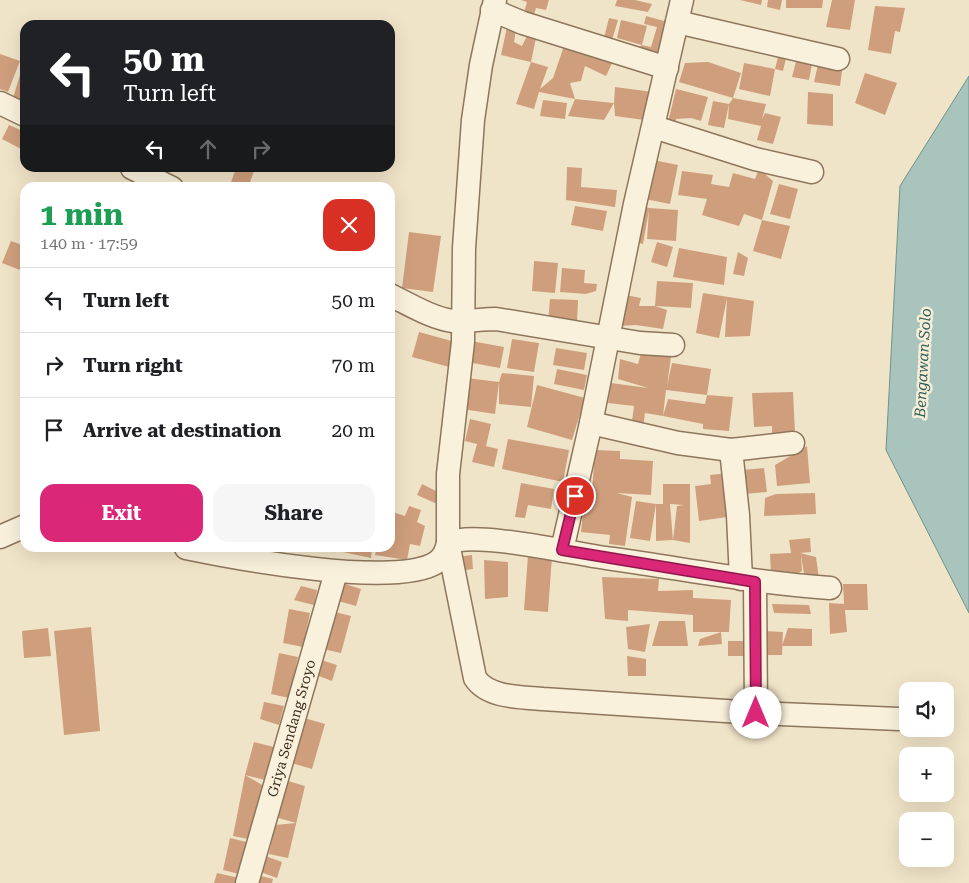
<!DOCTYPE html>
<meta charset="utf-8">
<style>
body{margin:0;font-family:"Roboto Serif",serif;background:#f6f6f6;color:#202124;height:100vh;display:flex;flex-direction:column;font-size:19px;white-space:nowrap}
*{box-sizing:border-box;margin:0}
p{font-size:16px;color:#757577}
.icon{flex:none;width:28px;height:28px;fill:none;stroke:currentColor;stroke-width:2;stroke-linecap:round;stroke-linejoin:round}
.map{position:relative;flex:1;overflow:hidden}
.panel{position:absolute;left:20px;top:182px;width:375px;height:370px;display:flex;flex-direction:column;background:#fff;border-radius:15px;box-shadow:0 5px 20px #0002}
.panel>*{flex:none}
.guide{position:absolute;left:20px;top:20px;width:375px;height:152px;border-radius:15px;box-shadow:0 5px 20px #0002;background:#202124;color:#fff;overflow:hidden}
.buttons{position:absolute;left:899px;top:682px;display:grid;gap:10px}
.buttons a{display:grid;place-items:center;width:55px;height:55px;border-radius:10px;background:#fff;box-shadow:0 5px 20px #0002;font-size:25px}
.pin{position:absolute;display:grid;place-items:center;width:42px;height:42px;color:#fff;margin:-21px;border:2px solid #fff;border-radius:50%;box-shadow:0 1px 5px #0007}
.me{position:absolute;width:55px;margin:-28px;rotate:0deg;stroke-linejoin:round;filter:drop-shadow(0 0 4px #0008)}
.turn{display:flex;align-items:center;gap:18px;height:105px;padding:0 20px;font-size:22px}
.turn .icon{width:65px;height:65px;stroke-width:2.5}
.turn b{display:block;font-size:35px;line-height:42px}
.lanes{display:flex;align-items:center;height:48px;padding:0 20px;background:#0003;justify-content:center;gap:25px;direction:ltr}
.lanes .off{opacity:.35}
.round{display:grid;place-items:center;flex:none;width:52px;height:52px;border-radius:15px;background:#f6f6f6}
.summary{display:flex;align-items:center;justify-content:space-between;height:85px;padding:0 20px}
h1{font-size:30px;font-weight:700;line-height:38px;color:#1e9e55}
.action{display:flex;gap:10px;margin-top:auto;padding:10px 20px}
.action a{flex:1;height:58px;border-radius:15px;background:#db2777;color:#fff;font-size:20px;font-weight:700;line-height:58px;text-align:center}
.action a+a{background:#f6f6f6;color:#202124}
ul{padding:0;list-style:none}
li{display:flex;align-items:center;gap:15px;height:65px;padding:0 20px;border-top:1px solid #e0e0e0}
li div{flex:1}
li b{display:block;font-size:19px}
li em{font-style:normal}
.map>svg:first-child{display:block}
</style>
<div class="map">
<svg width="969" height="883" viewBox="0 0 969 883">
<rect width="100%" height="100%" fill="#f0e4c8"/>
<path fill="#a9c4bc" stroke="#6f938a" d="M 969,76 L 969,613 L 886,450 L 900,186 Z"/>
<path fill="#cf9f7d" d="M 521,0 L 549,0 L 546,10 L 536,8 L 534,14 L 524,12 L 527,2 Z
M 617,0 L 635,0 L 652,4 L 648,12 L 615,6 Z
M 740,0 L 762,0 L 761,5 Z
M 768,0 L 782,0 L 780,10 L 767,7 Z
M 786,0 L 823,0 L 822,8 L 786,8 Z
M 832,0 L 855,0 L 850,30 L 826,27 Z
M 875,6 L 905,8 L 900,32 L 895,31 L 891,54 L 868,50 Z
M 646,16 L 671,23 L 661,56 L 637,49 L 642,45 L 617,38 L 621,20 L 647,26 L 642,45 L 651,47 L 657,27 L 644,24 Z
M 609,18 L 618,20 L 612,40 L 604,38 Z
M 517,24 L 514,42 L 522,46 L 527,36 L 536,38 L 531,62 L 501,55 L 507,27 Z
M 564,46 L 614,59 L 606,76 L 585,66 L 581,81 L 570,83 L 575,99 L 614,103 L 615,87 L 653,92 L 647,101 L 644,120 L 615,116 L 614,103 L 604,120 L 568,116 L 575,99 L 539,92 L 534,109 L 516,104 L 531,62 L 548,67 L 540,89 L 553,78 Z
M 799,50 L 814,54 L 809,80 L 792,77 Z
M 779,53 L 787,54 L 783,71 L 775,69 L 770,96 L 739,89 L 744,63 L 775,69 Z
M 0,54 L 20,61 L 8,92 L 0,89 Z
M 819,60 L 843,64 L 840,86 L 814,82 Z
M 708,62 L 741,73 L 733,98 L 679,82 L 685,63 Z
M 865,73 L 897,83 L 885,115 L 855,103 Z
M 20,75 L 25,76 L 25,101 L 13,98 Z
M 676,89 L 708,97 L 701,121 L 691,118 L 676,119 L 676,128 L 667,126 Z
M 808,92 L 833,94 L 833,126 L 807,124 Z
M 733,98 L 766,104 L 762,119 L 765,113 L 781,117 L 773,144 L 757,140 L 761,126 L 728,119 L 729,104 L 724,128 L 708,125 L 713,101 L 729,104 Z
M 543,100 L 567,103 L 565,119 L 540,116 Z
M 9,125 L 25,132 L 25,151 L 2,139 Z
M 653,160 L 678,165 L 670,204 L 645,199 Z
M 567,167 L 582,168 L 581,187 L 617,190 L 615,207 L 566,200 Z
M 236,168 L 255,168 L 248,188 L 229,188 Z
M 759,169 L 773,181 L 762,220 L 790,226 L 781,259 L 753,251 L 762,220 L 744,214 L 739,226 L 702,215 L 707,199 L 678,195 L 682,171 L 713,175 L 711,184 L 729,187 L 733,173 L 755,179 Z
M 779,184 L 798,189 L 790,219 L 770,214 Z
M 637,203 L 649,208 L 678,210 L 676,241 L 647,239 L 649,210 L 643,244 L 636,242 Z
M 575,206 L 607,211 L 603,231 L 571,225 Z
M 409,232 L 441,236 L 433,292 L 402,288 Z
M 11,241 L 25,246 L 25,272 L 2,263 Z
M 657,242 L 673,247 L 667,267 L 651,262 Z
M 679,248 L 727,257 L 724,285 L 673,277 Z
M 738,252 L 748,258 L 744,276 L 733,274 Z
M 534,261 L 558,263 L 555,293 L 532,291 Z
M 562,268 L 585,270 L 584,283 L 597,284 L 596,291 L 586,294 L 560,292 Z
M 657,281 L 693,283 L 691,308 L 655,306 L 667,310 L 663,329 L 636,325 L 620,326 L 625,295 L 641,298 L 639,306 L 655,306 Z
M 703,293 L 754,301 L 750,336 L 725,337 L 727,298 L 719,338 L 696,333 Z
M 550,299 L 578,300 L 577,324 L 548,322 Z
M 390,319 L 395,322 L 391,351 L 390,350 Z
M 419,332 L 459,343 L 453,368 L 412,357 Z
M 512,339 L 539,343 L 534,372 L 507,368 Z
M 471,341 L 504,347 L 500,368 L 467,362 Z
M 643,346 L 650,354 L 671,357 L 667,386 L 672,363 L 711,369 L 707,395 L 666,390 L 663,416 L 645,413 L 643,429 L 631,428 L 634,406 L 608,403 L 611,383 L 648,388 L 618,379 L 620,359 L 638,364 Z
M 556,348 L 587,353 L 584,370 L 553,365 Z
M 557,369 L 587,375 L 584,390 L 554,384 Z
M 502,373 L 534,376 L 531,407 L 499,404 L 499,382 Z
M 467,378 L 499,382 L 495,414 L 462,409 Z
M 537,385 L 585,398 L 572,440 L 527,427 Z
M 793,392 L 795,433 L 772,435 L 772,426 L 754,427 L 752,393 Z
M 707,395 L 733,397 L 729,431 L 703,429 L 703,424 L 663,416 L 668,399 L 705,404 Z
M 470,419 L 491,424 L 486,446 L 498,449 L 494,467 L 472,462 L 477,444 L 465,441 Z
M 508,439 L 569,450 L 563,482 L 502,469 Z
M 807,446 L 810,483 L 777,486 L 775,465 Z
M 595,450 L 620,451 L 620,459 L 653,461 L 651,495 L 617,493 L 632,497 L 625,546 L 609,544 L 610,535 L 581,532 L 585,494 L 592,492 Z
M 764,468 L 767,492 L 744,494 L 742,470 Z
M 728,473 L 734,516 L 699,521 L 695,486 L 711,484 L 710,475 Z
M 521,483 L 554,489 L 551,509 L 528,505 L 525,518 L 515,517 Z
M 422,484 L 438,492 L 437,504 L 417,495 Z
M 663,484 L 690,484 L 690,543 L 673,540 L 677,506 L 684,505 L 670,504 L 673,540 L 656,541 L 656,504 L 663,504 Z
M 815,493 L 816,514 L 764,516 L 765,498 L 776,494 Z
M 636,501 L 656,504 L 650,541 L 630,538 Z
M 409,506 L 421,510 L 417,522 L 425,526 L 420,546 L 410,544 L 407,560 L 375,555 L 377,548 L 390,548 L 390,511 L 405,516 Z
M 810,538 L 811,552 L 800,553 L 816,557 L 819,578 L 805,580 L 801,555 L 802,571 L 795,575 L 771,574 L 770,554 L 791,553 L 789,540 Z
M 344,548 L 372,548 L 371,558 L 343,552 Z
M 472,555 L 473,569 L 459,571 L 457,557 Z
M 528,555 L 552,557 L 548,612 L 524,610 Z
M 484,560 L 508,562 L 508,597 L 485,599 Z
M 602,577 L 659,579 L 658,591 L 693,590 L 693,598 L 731,600 L 729,632 L 721,632 L 722,644 L 698,646 L 700,639 L 721,632 L 693,632 L 693,615 L 628,610 L 628,621 L 605,619 Z
M 336,581 L 361,589 L 356,606 L 331,599 Z
M 843,584 L 867,584 L 868,610 L 845,610 L 847,632 L 830,634 L 829,603 L 844,604 Z
M 301,586 L 317,590 L 314,605 L 294,600 Z
M 772,604 L 809,605 L 811,614 L 774,613 Z
M 289,609 L 310,613 L 303,647 L 283,643 Z
M 331,611 L 351,616 L 341,653 L 318,648 Z
M 659,621 L 685,621 L 688,646 L 652,646 Z
M 650,624 L 645,652 L 628,649 L 626,627 Z
M 91,627 L 100,731 L 64,735 L 54,631 Z
M 48,628 L 51,656 L 24,658 L 22,631 Z
M 788,628 L 812,629 L 812,646 L 782,646 Z
M 764,631 L 783,632 L 782,655 L 763,655 Z
M 728,641 L 748,641 L 747,656 L 728,656 Z
M 279,653 L 298,657 L 289,698 L 271,694 Z
M 627,656 L 646,659 L 646,676 L 628,676 Z
M 321,660 L 337,665 L 332,681 L 316,675 Z
M 264,702 L 284,706 L 279,725 L 260,719 Z
M 301,717 L 325,724 L 312,769 L 288,762 Z
M 254,742 L 274,747 L 265,780 L 245,775 Z
M 245,775 L 264,786 L 253,840 L 233,836 Z
M 285,780 L 305,786 L 288,858 L 269,854 L 275,825 L 296,823 L 275,817 Z
M 230,838 L 251,843 L 243,875 L 223,870 Z
M 263,855 L 282,862 L 277,878 L 258,871 Z
M 217,873 L 239,878 L 237,883 L 214,883 Z
M 257,875 L 273,879 L 272,883 L 255,883 Z"/>
<g fill="none" stroke-linecap="round" stroke-linejoin="round">
<g stroke="#8d765c" stroke-width="25">
<g id="minor">
<path d="M 495,0 L 481,65 L 473,120 L 464,248 L 463,342 L 448,474 L 448,543 L 475,678 C 488,698 521,697 543,699 L 756,713 L 899,719"/>
<path d="M 492,10 L 523,23 L 667,68"/>
<path d="M 677,22 L 838,59"/>
<path d="M 0,103 L 25,115"/>
<path d="M 654,127 L 755,159 L 812,172"/>
<path d="M 132,168 L 172,188"/>
<path d="M 390,295 C 409,304 431,318 453,321 C 465,322 482,319 496,319 L 640,343 L 673,345"/>
<path d="M 591,423 L 678,443 L 731,450 L 793,443"/>
<path d="M 731,450 L 738,515 L 741,579"/>
<path d="M 0,537 L 25,526"/>
<path d="M 186,548 C 234,558 398,589 437,562 C 444,557 446,551 448,543 C 477,530 577,555 613,559 C 685,569 757,583 830,588"/>
<path d="M 562,550 L 591,423 L 635,204 L 682,0"/>
<path d="M 755,582 L 756,713"/>
<path id="s1" d="M 247,883 L 336,572"/>
</g>
</g>
<use href="#minor" stroke="#faf1dc" stroke-width="22"/>
</g>
<g fill="none" stroke-linecap="round" stroke-linejoin="round">
<g stroke="#8e194d" stroke-width="12">
<path id="route" d="M 575,496 L 562,550 L 755,582 L 756,713"/>
</g>
<use href="#route" stroke="#db2777" stroke-width="9"/>
</g>
<g text-anchor="middle" stroke-width="5" stroke-linejoin="round" paint-order="stroke">
<g font-size="14" fill="#3d2e20" stroke="#f7eed8">
<text dy="5" stroke="none"><textPath href="#s1" startOffset="161">Griya Sendang Sroyo</textPath></text>
</g>
<g font-size="15" font-style="italic" fill="#2f5d5a" stroke="#f7eed8">
<text transform="translate(923 363) rotate(-87)" y="5">Bengawan Solo</text>
</g>
</g>
</svg>
<div class="buttons">
<a><svg class="icon" aria-label="sound" viewBox="0 0 24 24"><path d="M4 9h4l5-4v14l-5-4H4zM17 9q2 3 0 6"/></svg></a>
<a>+</a>
<a>−</a>
</div>
<div class="pin" style="left:575px;top:496px;background:#d93025"><svg class="icon" aria-label="arrive" viewBox="0 0 24 24"><path d="M6 21V4h12l-3 4 3 4H6"/></svg></div>
<svg class="me" style="left:756px;top:713px" viewBox="-20 -20 40 40"><circle r="19" fill="#fff"/><path d="M0-13L10 11 0 6-10 11z" fill="#db2777"/></svg>
<div class="guide">
<div class="turn"><svg class="icon" aria-label="left" viewBox="0 0 24 24"><path d="M17 20v-9H6M10 6l-5 5 5 5"/></svg><div><b>50 m</b>Turn left</div></div>
<div class="lanes"><svg class="icon" aria-label="left" viewBox="0 0 24 24"><path d="M17 20v-9H6M10 6l-5 5 5 5"/></svg><svg class="icon off" aria-label="ahead" viewBox="0 0 24 24"><path d="M12 20V5M6 11l6-6 6 6"/></svg><svg class="icon off" aria-label="right" viewBox="0 0 24 24"><path d="M7 20v-9h11M14 6l5 5-5 5"/></svg></div>
</div>
<section class="panel">
<div class="summary"><div><h1>1 min</h1><p>140 m · 17:59</p></div><a class="round" style="background:#d93025;color:#fff"><svg class="icon" aria-label="close" viewBox="0 0 24 24"><path d="M6 6l12 12M18 6L6 18"/></svg></a></div>
<ul>
<li><svg class="icon" aria-label="left" viewBox="0 0 24 24"><path d="M17 20v-9H6M10 6l-5 5 5 5"/></svg><div><b>Turn left</b></div><em>50 m</em></li>
<li><svg class="icon" aria-label="right" viewBox="0 0 24 24"><path d="M7 20v-9h11M14 6l5 5-5 5"/></svg><div><b>Turn right</b></div><em>70 m</em></li>
<li><svg class="icon" aria-label="arrive" viewBox="0 0 24 24"><path d="M6 21V4h12l-3 4 3 4H6"/></svg><div><b>Arrive at destination</b></div><em>20 m</em></li>
</ul>
<div class="action"><a>Exit</a><a>Share</a></div>
</section>
</div>
